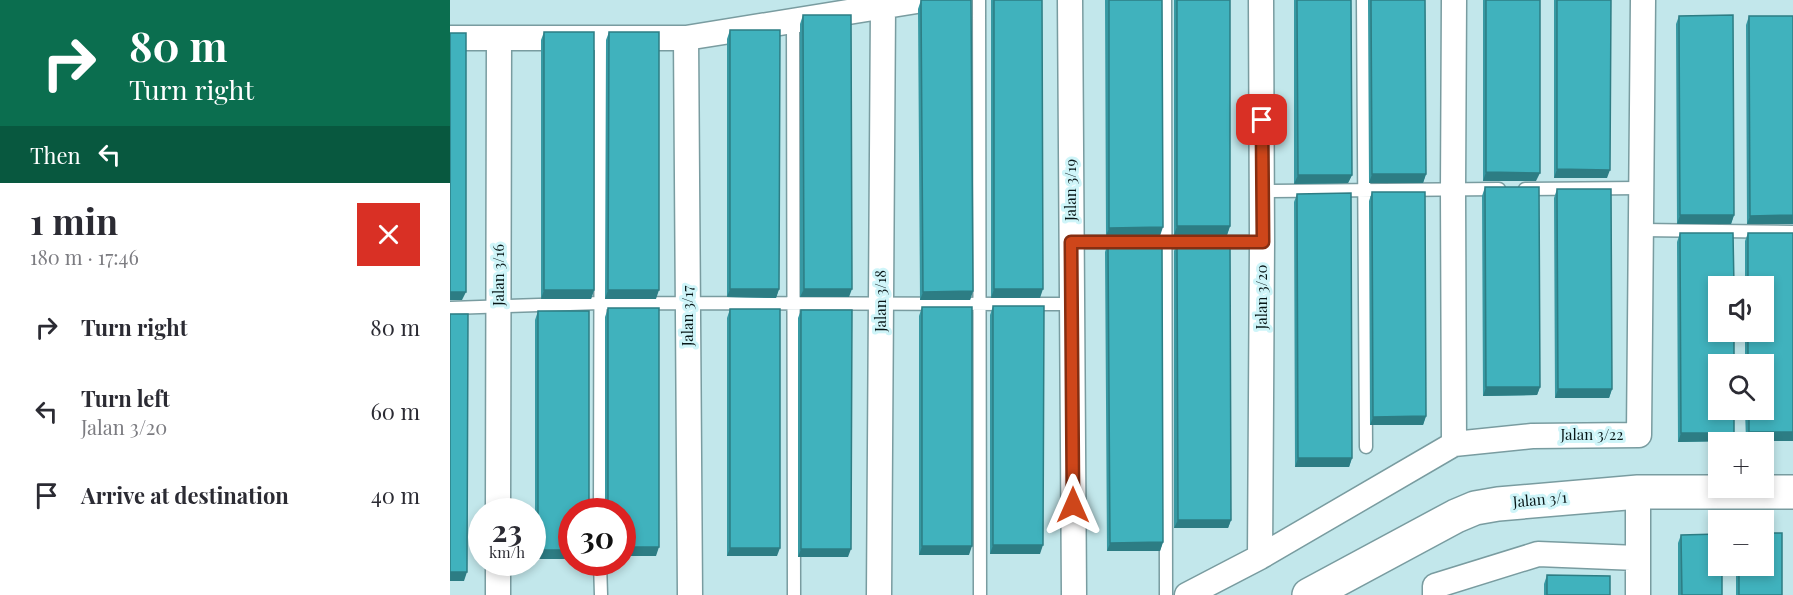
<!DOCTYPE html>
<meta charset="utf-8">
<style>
body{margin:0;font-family:"Playfair Display",serif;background:#f2f2f3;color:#2b2b33;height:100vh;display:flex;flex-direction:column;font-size:22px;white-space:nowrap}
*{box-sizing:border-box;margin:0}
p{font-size:20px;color:#7c7c81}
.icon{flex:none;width:33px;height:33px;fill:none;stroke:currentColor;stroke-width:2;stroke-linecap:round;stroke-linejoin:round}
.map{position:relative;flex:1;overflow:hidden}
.panel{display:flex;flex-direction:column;background:#fff;width:450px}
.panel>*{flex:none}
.hud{background:#0b6e4f;color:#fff;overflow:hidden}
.tools{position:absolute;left:1258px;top:276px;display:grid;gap:12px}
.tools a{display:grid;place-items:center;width:66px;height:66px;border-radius:0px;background:#fff;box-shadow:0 3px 9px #0003;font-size:30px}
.speed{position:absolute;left:18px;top:498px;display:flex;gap:12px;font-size:30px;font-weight:700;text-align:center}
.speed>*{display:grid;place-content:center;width:78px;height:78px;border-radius:50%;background:#fff;box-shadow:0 3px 9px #0003;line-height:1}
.speed small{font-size:15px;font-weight:400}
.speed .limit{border:9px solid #d22;background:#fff;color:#111}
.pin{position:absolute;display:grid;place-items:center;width:51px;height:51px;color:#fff;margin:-26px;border-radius:12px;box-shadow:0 3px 9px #0006}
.me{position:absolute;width:66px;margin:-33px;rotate:0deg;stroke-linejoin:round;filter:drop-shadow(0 0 4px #0008)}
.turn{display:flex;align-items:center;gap:21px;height:126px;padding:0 30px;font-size:27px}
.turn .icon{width:78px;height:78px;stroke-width:2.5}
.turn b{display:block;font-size:42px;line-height:51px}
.then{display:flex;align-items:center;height:57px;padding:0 30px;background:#0003;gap:12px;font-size:22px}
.round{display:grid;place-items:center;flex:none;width:63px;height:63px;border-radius:0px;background:#f2f2f3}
.summary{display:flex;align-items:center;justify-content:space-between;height:102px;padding:0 30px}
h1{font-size:36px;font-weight:700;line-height:45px}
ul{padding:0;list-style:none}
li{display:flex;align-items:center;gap:18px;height:84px;padding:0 30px}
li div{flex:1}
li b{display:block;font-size:22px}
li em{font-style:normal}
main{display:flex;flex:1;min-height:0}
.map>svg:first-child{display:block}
</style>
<main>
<section class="panel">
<div class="hud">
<div class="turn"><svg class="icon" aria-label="right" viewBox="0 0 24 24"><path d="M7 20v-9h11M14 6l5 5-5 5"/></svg><div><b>80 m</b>Turn right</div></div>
<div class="then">Then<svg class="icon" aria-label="left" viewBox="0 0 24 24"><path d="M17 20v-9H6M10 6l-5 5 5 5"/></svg></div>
</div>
<div class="summary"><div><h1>1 min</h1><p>180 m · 17:46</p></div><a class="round" style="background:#d93025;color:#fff"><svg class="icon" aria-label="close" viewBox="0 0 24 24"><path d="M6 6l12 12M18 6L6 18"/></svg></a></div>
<ul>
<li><svg class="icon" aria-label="right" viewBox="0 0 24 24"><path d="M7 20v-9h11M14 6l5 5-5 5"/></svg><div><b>Turn right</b></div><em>80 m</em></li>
<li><svg class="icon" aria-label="left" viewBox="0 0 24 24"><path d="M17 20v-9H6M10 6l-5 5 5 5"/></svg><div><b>Turn left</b><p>Jalan 3/20</p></div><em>60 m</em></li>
<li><svg class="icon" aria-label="arrive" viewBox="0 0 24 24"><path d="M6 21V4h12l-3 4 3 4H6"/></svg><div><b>Arrive at destination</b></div><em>40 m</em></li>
</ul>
</section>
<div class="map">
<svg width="1343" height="595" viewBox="0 0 1343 595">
<rect width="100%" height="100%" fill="#c2e7eb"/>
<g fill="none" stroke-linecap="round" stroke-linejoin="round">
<g stroke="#799ca0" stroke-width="15">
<path id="lane" d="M 529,0 L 530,595
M 715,0 L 716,595
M 913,0 L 916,447
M 343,21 L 344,595
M 1075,189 L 1191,188
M 812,191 L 1049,189
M 1191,230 L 1343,232
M 622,242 L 812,242
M 0,308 L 150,303 L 622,304
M 150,512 L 151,38
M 150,562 L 151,595"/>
</g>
<g stroke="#799ca0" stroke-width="27">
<path id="street" d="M 620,0 L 624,595
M 1004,0 L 1003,190 L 1004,444
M 0,38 L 236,38 L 473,0
M 236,38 L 240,595
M 48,512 L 49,39
M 810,557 L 812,242 L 811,0
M 48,595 L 48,562
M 429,595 L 433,7
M 737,595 L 810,557 L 1004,444 L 1082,436 L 1189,435 L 1193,0
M 985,595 L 985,586 L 1088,554 L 1187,558
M 1188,595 L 1188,492"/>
</g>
<g stroke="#799ca0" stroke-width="36">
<path id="secondary" d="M 859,595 L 1006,516 L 1025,508 L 1048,504 L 1188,492 L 1343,492"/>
</g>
<use href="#lane" stroke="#fff" stroke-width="12"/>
<use href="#street" stroke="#fff" stroke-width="24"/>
<use href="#secondary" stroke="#fff" stroke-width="33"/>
</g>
<path fill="#3799a3" d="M 471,0 L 523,291 L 520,300 L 470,300 L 468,9 Z
M 541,0 L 592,0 L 590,298 L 541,298 Z
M 655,0 L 712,0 L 710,236 L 656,236 Z
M 724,0 L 780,0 L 780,226 L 777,235 L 724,235 Z
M 844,0 L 901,0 L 902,175 L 898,183 L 844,184 Z
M 918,0 L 975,0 L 976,174 L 973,183 L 919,183 Z
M 1033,0 L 1090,0 L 1086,181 L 1033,181 Z
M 1104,0 L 1161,0 L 1157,178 L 1104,178 Z
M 353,15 L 399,297 L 350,297 L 350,24 Z
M 1229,16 L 1284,215 L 1281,224 L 1227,224 L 1226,24 Z
M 1299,16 L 1343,224 L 1297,224 L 1296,25 Z
M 280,30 L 329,289 L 326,298 L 277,297 L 277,39 Z
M 94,32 L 144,290 L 141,299 L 91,299 L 91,40 Z
M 159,32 L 206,299 L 155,299 L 156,40 Z
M 1035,187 L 1090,387 L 1087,395 L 1033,396 L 1032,196 Z
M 1107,189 L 1162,389 L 1159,398 L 1105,398 L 1104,198 Z
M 922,192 L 976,416 L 973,425 L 920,425 L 919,201 Z
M 847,194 L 902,458 L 899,467 L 845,467 L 844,202 Z
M 1230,233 L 1284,433 L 1281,441 L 1228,442 L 1227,242 Z
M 1298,233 L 1343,233 L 1343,441 L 1296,441 L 1295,410 L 1314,410 L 1314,364 L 1295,364 L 1295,332 L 1314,332 L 1314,286 L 1295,286 L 1295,241 Z
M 658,243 L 713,542 L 710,551 L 657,551 L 655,252 Z
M 727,243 L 781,520 L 778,528 L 724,528 L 724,251 Z
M 543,306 L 590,554 L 540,554 L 540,315 Z
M 472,307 L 519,555 L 469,555 L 469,316 Z
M 158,308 L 206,556 L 172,556 L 172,512 L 155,512 L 155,317 Z
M 280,309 L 327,556 L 277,556 L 277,318 Z
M 351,310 L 398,557 L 348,557 L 348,318 Z
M 88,311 L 122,559 L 85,559 L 85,320 Z
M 1231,535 L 1272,595 L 1228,595 L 1228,543 Z
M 1286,566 L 1314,566 L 1332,595 L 1286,595 Z
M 1097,575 L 1160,595 L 1094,595 L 1094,584 Z"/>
<path fill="#2d7d84" d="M 1107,169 L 1160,170 L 1157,178 L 1104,178 Z
M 1036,172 L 1090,173 L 1086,181 L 1033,181 Z
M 922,174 L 976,174 L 973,183 L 919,183 Z
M 848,175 L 902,175 L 898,183 L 844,184 Z
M 1230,215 L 1284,215 L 1281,224 L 1227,224 Z
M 1343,215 L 1343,224 L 1297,224 L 1300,216 Z
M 727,226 L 780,226 L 777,235 L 724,235 Z
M 713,227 L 710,236 L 656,236 L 659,228 Z
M 280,289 L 329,289 L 326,298 L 277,297 Z
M 354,289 L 402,289 L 399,297 L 350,297 Z
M 544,289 L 593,289 L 590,298 L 541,298 Z
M 94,290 L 144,290 L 141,299 L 91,299 Z
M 158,290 L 209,290 L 206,299 L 155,299 Z
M 523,291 L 520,300 L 470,300 L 473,292 Z
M 0,292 L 16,292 L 12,300 L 0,300 Z
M 1036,387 L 1090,387 L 1087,395 L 1033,396 Z
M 1108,389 L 1162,389 L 1159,398 L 1105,398 Z
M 976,416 L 973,425 L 920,425 L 923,417 Z
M 1299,432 L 1343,432 L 1343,441 L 1296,441 Z
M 1231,433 L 1284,433 L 1281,441 L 1228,442 Z
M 848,458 L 902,458 L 899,467 L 845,467 Z
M 728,520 L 781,520 L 778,528 L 724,528 Z
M 713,542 L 710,551 L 657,551 L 660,543 Z
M 543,545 L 593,545 L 590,554 L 540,554 Z
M 472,546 L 522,546 L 519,555 L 469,555 Z
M 172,547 L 209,547 L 206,556 L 172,556 Z
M 280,548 L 330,548 L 327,556 L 277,556 Z
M 351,549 L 401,549 L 398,557 L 348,557 Z
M 88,550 L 122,550 L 122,559 L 85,559 Z
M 0,572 L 17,572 L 14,581 L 0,581 Z"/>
<path fill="#40b2bd" stroke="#2d7d84" stroke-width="1.5" d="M 471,0 L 521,0 L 523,291 L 473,292 Z
M 544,0 L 592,0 L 593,289 L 544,289 Z
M 659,0 L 712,0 L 713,227 L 659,228 Z
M 727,0 L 780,0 L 780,226 L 727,226 Z
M 847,0 L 901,0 L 902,175 L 848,175 Z
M 921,0 L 975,0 L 976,174 L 922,174 Z
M 1036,0 L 1090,0 L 1090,173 L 1036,172 Z
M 1107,0 L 1161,0 L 1160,170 L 1107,169 Z
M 353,15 L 401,15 L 402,289 L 354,289 Z
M 1283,15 L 1284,215 L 1230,215 L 1229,16 Z
M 1299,16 L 1343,16 L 1343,215 L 1300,216 Z
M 280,30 L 330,30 L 329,289 L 280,289 Z
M 94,32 L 144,32 L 144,290 L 94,290 Z
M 159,32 L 209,32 L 209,290 L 158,290 Z
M 0,33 L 16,33 L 16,292 L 0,292 Z
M 1035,187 L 1089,187 L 1090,387 L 1036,387 Z
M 1107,189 L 1161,189 L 1162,389 L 1108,389 Z
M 922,192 L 975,192 L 976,416 L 923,417 Z
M 901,193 L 902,458 L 848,458 L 847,194 Z
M 1230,233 L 1283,233 L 1284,286 L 1269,286 L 1269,332 L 1284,332 L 1284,364 L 1269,364 L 1269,410 L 1284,410 L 1284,433 L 1231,433 Z
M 1298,233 L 1343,233 L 1343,432 L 1299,432 L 1299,410 L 1314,410 L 1314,364 L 1298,364 L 1298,332 L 1314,332 L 1314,286 L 1298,286 Z
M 780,242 L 781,520 L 728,520 L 727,243 Z
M 658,243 L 712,243 L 713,542 L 660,543 Z
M 543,306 L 594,306 L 593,545 L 543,545 Z
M 472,307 L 522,307 L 522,546 L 472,546 Z
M 158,308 L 209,308 L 209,547 L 172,547 L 172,512 L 158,512 Z
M 280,309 L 330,309 L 330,548 L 280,548 Z
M 351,310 L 402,310 L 401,549 L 351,549 Z
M 88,311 L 139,311 L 139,512 L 122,512 L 122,550 L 88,550 Z
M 0,314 L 18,314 L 17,572 L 0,572 Z
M 1314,533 L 1332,533 L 1332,595 L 1289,595 L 1289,566 L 1314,566 Z
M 1269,534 L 1269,566 L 1272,566 L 1272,595 L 1232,595 L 1231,535 Z
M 1097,575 L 1160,576 L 1160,595 L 1097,595 Z"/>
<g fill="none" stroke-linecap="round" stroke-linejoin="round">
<g stroke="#862e11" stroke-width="15">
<path id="route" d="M 623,505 L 621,242 L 813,242 L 812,120"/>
</g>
<use href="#route" stroke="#ce461a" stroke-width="10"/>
</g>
<g text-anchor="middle" stroke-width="6" stroke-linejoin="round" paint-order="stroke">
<g font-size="15" fill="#081617" stroke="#cff5f9">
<text transform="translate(621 190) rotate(-90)" y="5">Jalan 3/19</text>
<text transform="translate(49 275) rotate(-90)" y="5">Jalan 3/16</text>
<text transform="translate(812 297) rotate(-90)" y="5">Jalan 3/20</text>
<text transform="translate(431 301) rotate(-90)" y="5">Jalan 3/18</text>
<text transform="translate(238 316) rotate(-90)" y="5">Jalan 3/17</text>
<text x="1142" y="440">Jalan 3/22</text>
<text transform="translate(1090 500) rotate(-5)" y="5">Jalan 3/1</text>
</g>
</g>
</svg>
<div class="tools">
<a><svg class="icon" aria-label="sound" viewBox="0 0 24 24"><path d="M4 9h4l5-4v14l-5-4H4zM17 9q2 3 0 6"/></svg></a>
<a><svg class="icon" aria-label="search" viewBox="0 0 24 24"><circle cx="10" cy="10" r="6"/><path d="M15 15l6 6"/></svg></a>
<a>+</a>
<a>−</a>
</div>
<div class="speed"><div>23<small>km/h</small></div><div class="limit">30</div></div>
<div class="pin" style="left:812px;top:120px;background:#d93025"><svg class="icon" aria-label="arrive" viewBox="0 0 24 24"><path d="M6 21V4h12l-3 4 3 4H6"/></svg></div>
<svg class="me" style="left:623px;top:505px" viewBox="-20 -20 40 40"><path d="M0-17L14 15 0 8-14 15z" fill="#ce461a" stroke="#fff" stroke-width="4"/></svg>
</div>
</main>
